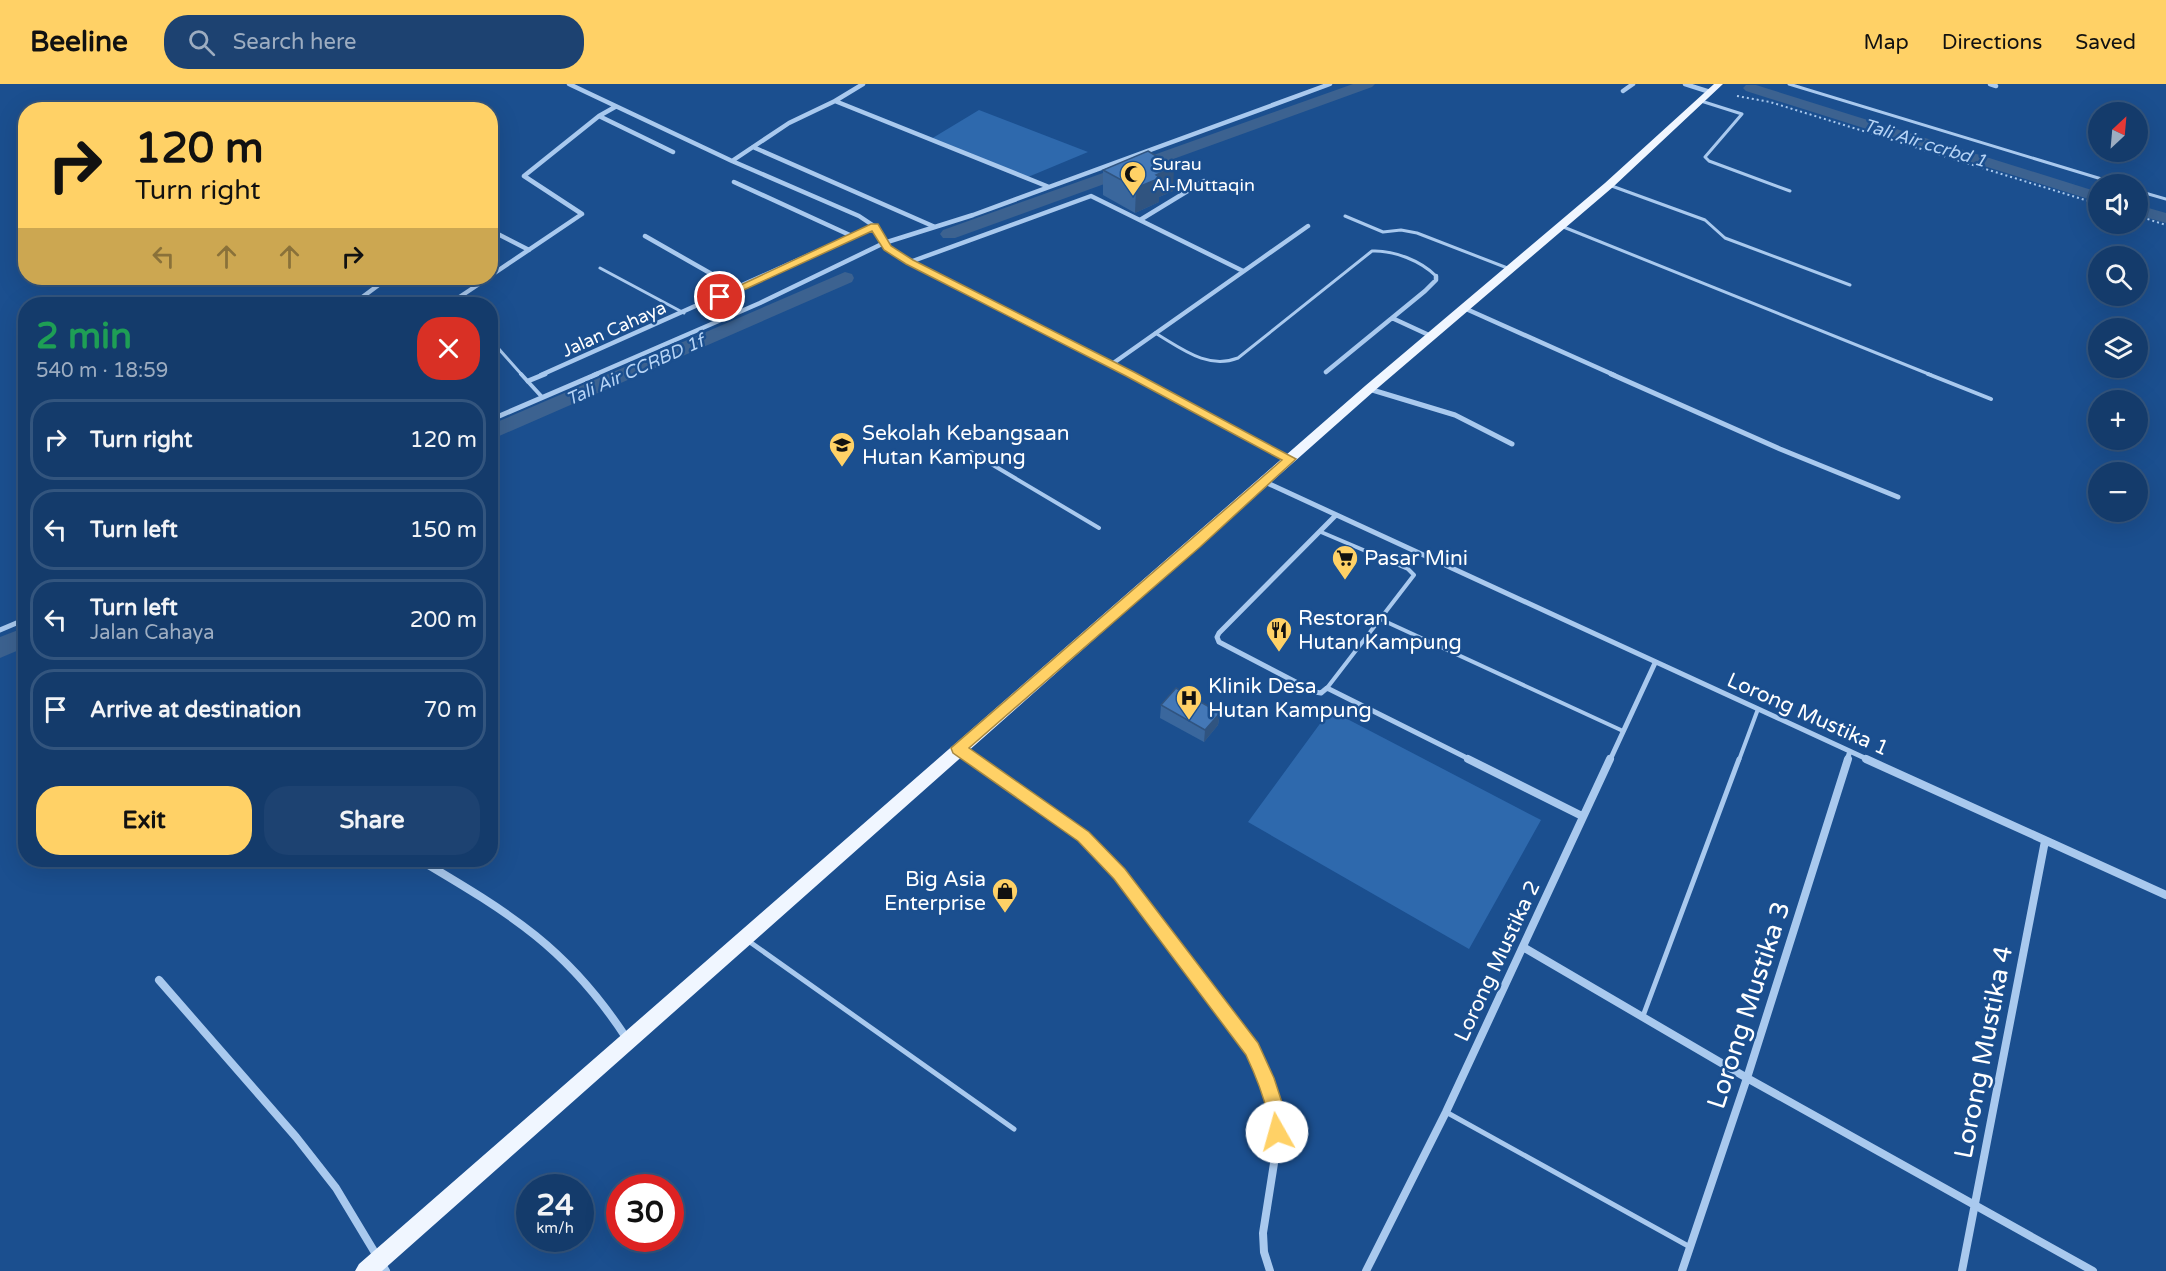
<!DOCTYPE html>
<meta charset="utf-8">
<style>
body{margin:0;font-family:"Varela Round",sans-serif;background:#1d4271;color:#f1f3f6;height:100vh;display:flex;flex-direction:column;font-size:22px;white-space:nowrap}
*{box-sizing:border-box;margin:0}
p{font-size:20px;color:#9dadc1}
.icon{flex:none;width:33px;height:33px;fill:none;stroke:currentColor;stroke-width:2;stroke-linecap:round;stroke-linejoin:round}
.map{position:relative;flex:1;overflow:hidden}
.details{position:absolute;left:18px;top:213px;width:480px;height:570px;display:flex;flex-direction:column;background:#143b6b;border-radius:24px;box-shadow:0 6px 24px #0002,0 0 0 2px #33557e}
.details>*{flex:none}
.banner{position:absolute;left:18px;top:18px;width:480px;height:183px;border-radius:24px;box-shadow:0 6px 24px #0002,0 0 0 2px #33557e;background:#ffd166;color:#111;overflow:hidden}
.needle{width:39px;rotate:26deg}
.buttons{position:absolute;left:2088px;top:18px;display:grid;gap:12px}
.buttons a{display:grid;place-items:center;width:60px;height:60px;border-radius:50%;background:#143b6b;box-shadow:0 6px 24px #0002,0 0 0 2px #33557e;font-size:30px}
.speed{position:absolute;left:516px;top:1090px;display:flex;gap:12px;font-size:30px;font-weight:700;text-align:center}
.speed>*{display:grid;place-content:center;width:78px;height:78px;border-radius:50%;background:#143b6b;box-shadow:0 6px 24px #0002,0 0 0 2px #33557e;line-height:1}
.speed small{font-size:15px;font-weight:400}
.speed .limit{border:9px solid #d22;background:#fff;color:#111}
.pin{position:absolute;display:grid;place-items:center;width:51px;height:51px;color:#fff;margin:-26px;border:3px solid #fff;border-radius:50%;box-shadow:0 2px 6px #0007}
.me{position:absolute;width:66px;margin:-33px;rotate:353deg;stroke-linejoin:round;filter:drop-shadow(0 0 4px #0008)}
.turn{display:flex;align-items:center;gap:21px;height:126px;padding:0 18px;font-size:27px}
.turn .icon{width:78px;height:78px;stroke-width:2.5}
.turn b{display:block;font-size:42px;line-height:51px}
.lanes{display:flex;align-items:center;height:57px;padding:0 18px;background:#0003;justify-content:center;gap:30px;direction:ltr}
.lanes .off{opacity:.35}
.round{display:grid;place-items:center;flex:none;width:63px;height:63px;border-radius:24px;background:#1d4271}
.headline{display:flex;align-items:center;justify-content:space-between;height:102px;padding:0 18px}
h1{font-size:36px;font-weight:700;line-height:45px;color:#1e9e55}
.cta{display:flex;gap:12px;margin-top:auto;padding:12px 18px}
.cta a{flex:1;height:69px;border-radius:24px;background:#ffd166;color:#111;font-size:24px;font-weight:700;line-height:69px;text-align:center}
.cta a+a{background:#1d4271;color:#f1f3f6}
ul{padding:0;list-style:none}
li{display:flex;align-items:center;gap:18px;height:81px;margin:0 12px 9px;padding:0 6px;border:3px solid #33557e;border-radius:24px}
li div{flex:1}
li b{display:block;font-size:22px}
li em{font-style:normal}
header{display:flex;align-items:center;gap:36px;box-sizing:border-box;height:84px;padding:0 30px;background:#ffd166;color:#111}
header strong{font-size:28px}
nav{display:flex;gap:33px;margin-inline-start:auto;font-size:21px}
.search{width:420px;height:54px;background:#1d4271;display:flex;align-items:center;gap:15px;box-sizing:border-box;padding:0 21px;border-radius:24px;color:#9dadc1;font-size:22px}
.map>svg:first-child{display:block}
</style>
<header>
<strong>Beeline</strong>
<div class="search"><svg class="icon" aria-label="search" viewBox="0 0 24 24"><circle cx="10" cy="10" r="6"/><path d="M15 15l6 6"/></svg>Search here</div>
<nav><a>Map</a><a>Directions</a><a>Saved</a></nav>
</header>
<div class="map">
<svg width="2166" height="1187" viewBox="0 0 2166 1187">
<rect width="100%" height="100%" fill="#1b4f8f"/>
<path fill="#2e69ad" d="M 979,26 L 1088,68 L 1028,93 L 931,55 Z
M 1330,626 L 1541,736 L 1469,865 L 1248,738 Z"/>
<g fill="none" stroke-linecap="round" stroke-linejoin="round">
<path fill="#3c6290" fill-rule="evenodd" d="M 1353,0 L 1375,0 L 1372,3 L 955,154 L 943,154 L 940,150 L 943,146 Z
M 1746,1 L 1756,1 L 2098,108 L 2098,118 L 1746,7 L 1743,4 Z
M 2138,121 L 2166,129 L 2166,139 L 2138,131 Z
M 845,188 L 852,190 L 854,194 L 852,198 L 490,356 L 490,341 Z
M 26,543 L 26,563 L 0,574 L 0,553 Z"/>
<path stroke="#a9c9ee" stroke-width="2" stroke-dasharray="2 3" stroke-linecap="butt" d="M 1737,12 L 1770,18 L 2098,120
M 2138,132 L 2166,141"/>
<path stroke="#a9c9ee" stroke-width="3" d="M 1789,0 L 2118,100
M 1701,17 L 1742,30 L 1705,73 L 1709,77 L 1790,107
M 1609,101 L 1705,136 L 1725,154 L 1850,201
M 2138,107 L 2166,115
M 1345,132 L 1383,148 L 1401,146 L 1417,149 L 1510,185
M 1561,142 L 1931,291
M 600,184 L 684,229
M 1155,249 C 1181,264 1207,286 1238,274 L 1372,167 C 1394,166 1421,177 1436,192
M 498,264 L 522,291"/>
<path stroke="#a9c9ee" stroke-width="4" d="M 521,290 L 542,313
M 1928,290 L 1991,315
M 971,368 L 1099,444
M 1321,448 L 1408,485 L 1414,491 L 1327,604
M 1380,535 L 1623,647
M 1739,676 L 1758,625"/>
<path stroke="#a9c9ee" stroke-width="5" d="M 747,856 L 1014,1045
M 1643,932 L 1739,675
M 1446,1028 L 1690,1163"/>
<path stroke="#a9c9ee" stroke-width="4.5" d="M 569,0 L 732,77 L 859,132 L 874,142 L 887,164 L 909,178 L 1133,291
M 1685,0 L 1710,8
M 1990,0 L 1996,2
M 1623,7 L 1633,0
M 835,17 L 1049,103
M 599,32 L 673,68
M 753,63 L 935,143
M 732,77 L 789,39 L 835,17 L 863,0
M 734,98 L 854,153
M 1140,136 L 1204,97
M 490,146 L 529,166
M 645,152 L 738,205
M 910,178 L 1091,112 L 1243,187
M 490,192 L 582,130 L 524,92 L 599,32 L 615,23
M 353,220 L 388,194
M 449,220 L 488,194
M 1464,224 L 1614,291
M 1392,234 L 1431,252
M 1112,280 L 1308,142
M 1326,288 L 1425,207 L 1436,196 L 1436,192
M 541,291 L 874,142
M 594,291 L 760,219 L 884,159 L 973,131 L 1330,0"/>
<path stroke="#a9c9ee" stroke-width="5" d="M 1130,290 L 1290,375
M 1611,290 L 1780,365 L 1898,413
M 528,297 L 545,290
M 1369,305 L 1455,331 L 1512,360
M 490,336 L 597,290
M 1265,398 L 1869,676
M 1336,431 L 1219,549 L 1217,553 L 1219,558 L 1315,608 L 1321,609 L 1327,604 L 1471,676
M 0,546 L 26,535
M 959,665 L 975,676
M 1610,676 L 1655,579
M 1847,676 L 1850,667"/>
<path stroke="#a9c9ee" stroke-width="8" d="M 973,675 L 1083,753 L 1119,790 L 1252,965 L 1272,1008 L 1278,1035 L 1278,1054 L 1263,1149 L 1264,1168 L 1270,1187
M 1468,675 L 1582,732
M 1866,675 L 2166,811
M 420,776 C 511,830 568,864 627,955
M 1523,863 L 1747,994 L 2093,1187
M 159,896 L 296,1053 L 336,1104 L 386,1187
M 1366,1187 L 1446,1028 L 1610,675
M 1682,1187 L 1747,994 L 1848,675
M 1962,1187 L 2045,757"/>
<path fill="#f0f6ff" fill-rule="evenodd" d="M 1714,0 L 1723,0 L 1613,103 L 1373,308 L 382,1187 L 355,1187 L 359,1180 L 1365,302 L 1605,99 Z"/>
</g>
<path fill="#3a679d" d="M 1103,86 L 1173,107 L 1159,113 L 1159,118 L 1135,129 L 1103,111 Z
M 1161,621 L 1220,629 L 1218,641 L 1204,658 L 1160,634 Z"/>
<path fill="#305480" d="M 1174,83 L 1173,107 L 1159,113 L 1159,118 L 1135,129 L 1136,104 L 1156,91 Z
M 1220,629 L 1218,641 L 1204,658 L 1205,646 Z"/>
<path fill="#4478b7" stroke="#305480" stroke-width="1.5" d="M 1148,67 L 1174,83 L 1156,91 L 1160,94 L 1136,104 L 1103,86 Z
M 1176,604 L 1220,629 L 1205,646 L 1161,621 Z"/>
<path fill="#ffd166" stroke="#a68842" stroke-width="1.5" d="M 871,140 L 878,140 L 891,162 L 913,176 L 1134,288 L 1296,375 L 1200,463 L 969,664 L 1089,748 L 1125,785 L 1258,959 L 1274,994 L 1287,1034 L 1283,1055 L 1277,1057 L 1271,1055 C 1267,1046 1270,1039 1268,1031 C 1263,1010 1255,990 1246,971 L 1114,795 L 1078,757 L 953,669 L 951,664 L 1282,376 L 1126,292 L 906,180 L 884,166 L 872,147 L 724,215 L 715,213 Z"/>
<defs>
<g id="mosque-pin" transform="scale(1.35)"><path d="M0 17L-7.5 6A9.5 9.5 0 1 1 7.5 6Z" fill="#ffd166" stroke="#1b4f8f"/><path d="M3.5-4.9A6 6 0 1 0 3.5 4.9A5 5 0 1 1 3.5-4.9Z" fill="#111"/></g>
<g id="school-pin" transform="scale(1.35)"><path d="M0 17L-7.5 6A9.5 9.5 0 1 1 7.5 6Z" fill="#ffd166" stroke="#1b4f8f"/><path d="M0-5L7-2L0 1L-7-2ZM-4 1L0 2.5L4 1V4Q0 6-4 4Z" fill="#111"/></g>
<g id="supermarket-pin" transform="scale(1.35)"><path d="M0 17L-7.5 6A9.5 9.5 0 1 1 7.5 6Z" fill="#ffd166" stroke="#1b4f8f"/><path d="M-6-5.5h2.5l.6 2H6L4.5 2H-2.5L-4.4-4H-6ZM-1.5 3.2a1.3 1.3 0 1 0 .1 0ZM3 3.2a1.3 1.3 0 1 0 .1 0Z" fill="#111"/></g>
<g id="restaurant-pin" transform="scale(1.35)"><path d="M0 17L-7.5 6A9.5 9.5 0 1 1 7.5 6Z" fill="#ffd166" stroke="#1b4f8f"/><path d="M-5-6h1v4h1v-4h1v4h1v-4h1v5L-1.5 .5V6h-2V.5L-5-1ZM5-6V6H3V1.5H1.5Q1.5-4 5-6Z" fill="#111"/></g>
<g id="hospital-pin" transform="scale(1.35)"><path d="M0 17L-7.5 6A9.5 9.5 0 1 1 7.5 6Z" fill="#ffd166" stroke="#1b4f8f"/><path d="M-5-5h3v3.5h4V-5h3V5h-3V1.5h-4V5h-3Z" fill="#111"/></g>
<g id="shop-pin" transform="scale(1.35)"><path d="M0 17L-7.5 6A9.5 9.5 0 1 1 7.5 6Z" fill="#ffd166" stroke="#1b4f8f"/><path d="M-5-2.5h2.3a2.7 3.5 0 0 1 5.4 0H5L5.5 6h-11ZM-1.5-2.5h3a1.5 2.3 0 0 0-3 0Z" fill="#111"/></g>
</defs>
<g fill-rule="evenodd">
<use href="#mosque-pin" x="1133" y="90"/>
<use href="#school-pin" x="842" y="361"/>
<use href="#supermarket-pin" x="1345" y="474"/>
<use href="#restaurant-pin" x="1279" y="546"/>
<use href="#hospital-pin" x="1189" y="614"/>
<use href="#shop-pin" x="1005" y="807"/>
</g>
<g text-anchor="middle" stroke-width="5" stroke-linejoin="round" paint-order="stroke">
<g font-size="18" font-style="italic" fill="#b5d3f5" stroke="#1b4f8f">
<text transform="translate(1925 59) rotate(17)" y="6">Tali Air ccrbd 1</text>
<text transform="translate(635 286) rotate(-24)" y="6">Tali Air CCRBD 1f</text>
</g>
<g font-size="18" fill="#fff" stroke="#1b4f8f" text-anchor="start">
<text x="1152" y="86">Surau<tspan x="1152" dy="21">Al-Muttaqin</tspan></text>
</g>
<g font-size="18" fill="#fff" stroke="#1b4f8f">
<text transform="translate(614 245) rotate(-24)" y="6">Jalan Cahaya</text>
</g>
<g font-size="21" fill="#fff" stroke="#1b4f8f" text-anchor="start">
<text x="862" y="356">Sekolah Kebangsaan<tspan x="862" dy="24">Hutan Kampung</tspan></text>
<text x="1364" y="481">Pasar Mini</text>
<text x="1298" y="541">Restoran<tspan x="1298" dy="24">Hutan Kampung</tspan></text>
<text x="1208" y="609">Klinik Desa<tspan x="1208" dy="24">Hutan Kampung</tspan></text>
<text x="986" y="802" text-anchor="end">Big Asia<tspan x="986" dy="24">Enterprise</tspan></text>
</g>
<g font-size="21" fill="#fff" stroke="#1b4f8f">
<text transform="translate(1808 630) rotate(24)" y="7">Lorong Mustika 1</text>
<text transform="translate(1497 877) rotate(-65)" y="7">Lorong Mustika 2</text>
</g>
<g font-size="26" fill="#fff" stroke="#1b4f8f">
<text transform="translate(1748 921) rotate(-72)" y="9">Lorong Mustika 3</text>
<text transform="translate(1983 968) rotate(-79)" y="9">Lorong Mustika 4</text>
</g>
</g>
</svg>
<div class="buttons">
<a><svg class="needle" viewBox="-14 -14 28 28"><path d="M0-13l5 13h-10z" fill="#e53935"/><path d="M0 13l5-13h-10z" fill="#9dadc1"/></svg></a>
<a><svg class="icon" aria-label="sound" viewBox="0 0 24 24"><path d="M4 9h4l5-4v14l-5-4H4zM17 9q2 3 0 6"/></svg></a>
<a><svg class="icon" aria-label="search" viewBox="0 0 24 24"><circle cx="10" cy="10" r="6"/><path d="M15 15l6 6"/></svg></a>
<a><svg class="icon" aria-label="layers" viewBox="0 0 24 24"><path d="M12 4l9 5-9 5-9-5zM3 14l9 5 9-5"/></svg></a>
<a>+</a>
<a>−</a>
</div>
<div class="speed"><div>24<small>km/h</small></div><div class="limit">30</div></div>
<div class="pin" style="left:720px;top:213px;background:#d93025"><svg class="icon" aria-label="arrive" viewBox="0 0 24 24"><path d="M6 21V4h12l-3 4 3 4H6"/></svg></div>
<svg class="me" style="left:1277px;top:1048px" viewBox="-20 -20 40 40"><circle r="19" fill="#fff"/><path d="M0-13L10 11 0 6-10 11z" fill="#ffd166"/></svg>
<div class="banner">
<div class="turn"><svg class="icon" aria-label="right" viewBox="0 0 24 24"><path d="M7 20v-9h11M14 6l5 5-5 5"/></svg><div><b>120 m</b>Turn right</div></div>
<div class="lanes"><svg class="icon off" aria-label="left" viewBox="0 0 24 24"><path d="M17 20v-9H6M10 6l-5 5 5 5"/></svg><svg class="icon off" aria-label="ahead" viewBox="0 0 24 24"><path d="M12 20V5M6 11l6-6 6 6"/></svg><svg class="icon off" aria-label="ahead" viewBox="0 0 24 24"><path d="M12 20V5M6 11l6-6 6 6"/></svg><svg class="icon" aria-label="right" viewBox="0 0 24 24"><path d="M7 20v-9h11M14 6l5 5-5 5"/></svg></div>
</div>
<section class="details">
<div class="headline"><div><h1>2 min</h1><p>540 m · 18:59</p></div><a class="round" style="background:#d93025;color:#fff"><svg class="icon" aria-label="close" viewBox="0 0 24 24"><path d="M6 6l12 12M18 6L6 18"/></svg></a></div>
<ul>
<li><svg class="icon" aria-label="right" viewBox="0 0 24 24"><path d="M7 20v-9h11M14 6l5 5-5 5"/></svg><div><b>Turn right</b></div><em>120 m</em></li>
<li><svg class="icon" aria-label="left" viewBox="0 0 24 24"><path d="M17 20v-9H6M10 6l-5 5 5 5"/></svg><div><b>Turn left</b></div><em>150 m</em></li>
<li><svg class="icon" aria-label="left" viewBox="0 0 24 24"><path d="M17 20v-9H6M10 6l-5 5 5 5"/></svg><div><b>Turn left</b><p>Jalan Cahaya</p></div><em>200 m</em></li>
<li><svg class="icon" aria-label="arrive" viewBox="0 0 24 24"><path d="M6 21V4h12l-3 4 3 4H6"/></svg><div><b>Arrive at destination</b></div><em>70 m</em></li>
</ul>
<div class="cta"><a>Exit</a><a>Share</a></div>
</section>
</div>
